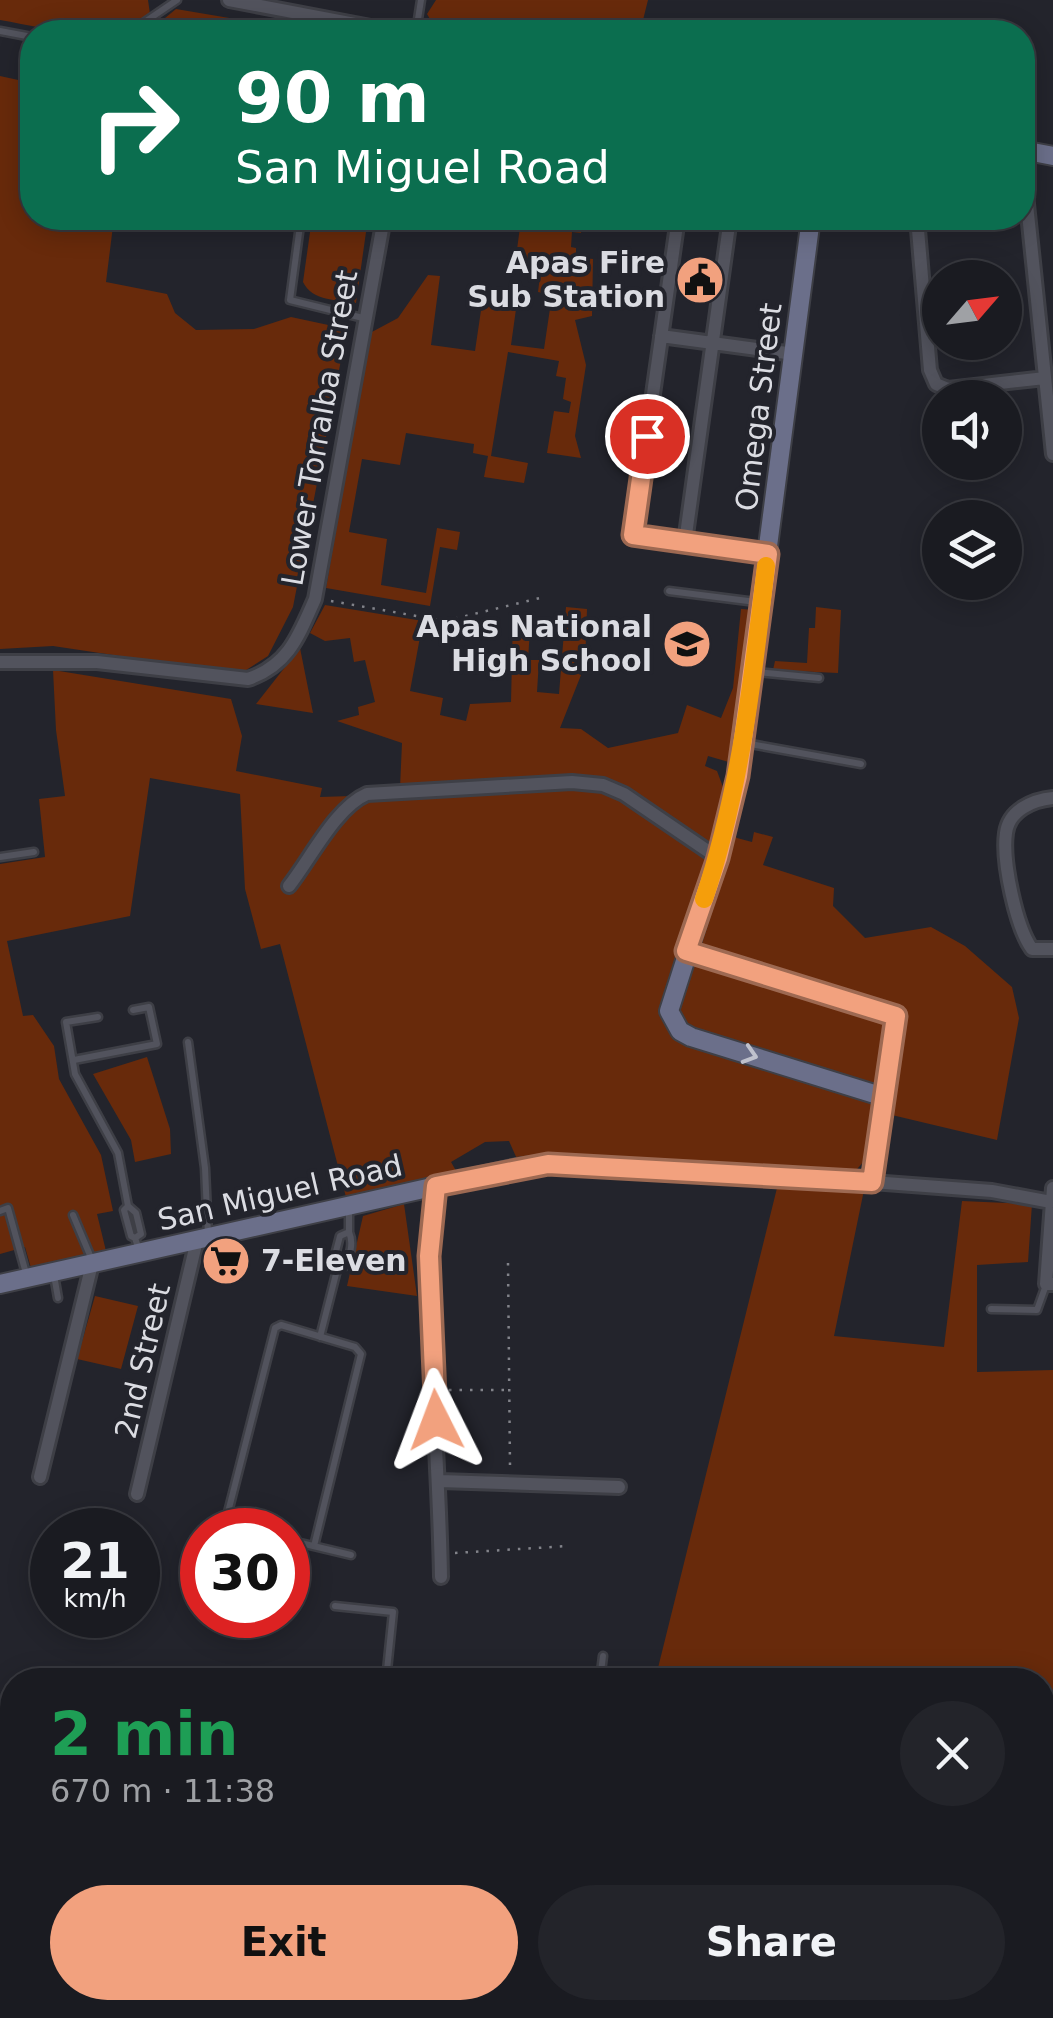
<!DOCTYPE html>
<meta charset="utf-8">
<style>
body{margin:0;font-family:"DejaVu Sans",sans-serif;background:#23242a;color:#f1f3f6;height:100vh;display:flex;flex-direction:column;font-size:38px;white-space:nowrap}
*{box-sizing:border-box;margin:0}
p{font-size:32px;color:#9fa1a5}
.icon{flex:none;width:55px;height:55px;fill:none;stroke:currentColor;stroke-width:2;stroke-linecap:round;stroke-linejoin:round}
.map{position:relative;flex:1;overflow:hidden}
.side{position:absolute;left:0px;top:1668px;width:1055px;height:352px;display:flex;flex-direction:column;background:#1a1b21;border-radius:40px 40px 0 0;box-shadow:0 5px 25px #0003,0 0 0 2px #38393f}
.side>*{flex:none}
.hud{position:absolute;left:20px;top:20px;width:1015px;height:210px;border-radius:40px;box-shadow:0 5px 25px #0003,0 0 0 2px #38393f;background:#0b6e4f;color:#fff;overflow:hidden}
.needle{width:65px;rotate:62deg}
.tools{position:absolute;left:922px;top:260px;display:grid;gap:20px}
.tools a{display:grid;place-items:center;width:100px;height:100px;border-radius:50%;background:#1a1b21;box-shadow:0 5px 25px #0003,0 0 0 2px #38393f;font-size:50px}
.speed{position:absolute;left:30px;top:1508px;display:flex;gap:20px;font-size:50px;font-weight:700;text-align:center}
.speed>*{display:grid;place-content:center;width:130px;height:130px;border-radius:50%;background:#1a1b21;box-shadow:0 5px 25px #0003,0 0 0 2px #38393f;line-height:1}
.speed small{font-size:25px;font-weight:400}
.speed .limit{border:15px solid #d22;background:#fff;color:#111}
.pin{position:absolute;display:grid;place-items:center;width:85px;height:85px;color:#fff;margin:-42px;border:5px solid #fff;border-radius:50%;box-shadow:0 2px 10px #0007}
.me{position:absolute;width:110px;margin:-55px;rotate:357deg;stroke-linejoin:round;filter:drop-shadow(0 0 8px #0008)}
.turn{display:flex;align-items:center;gap:35px;height:210px;padding:0 50px;font-size:45px}
.turn .icon{width:130px;height:130px;stroke-width:2.5}
.turn b{display:block;font-size:70px;line-height:85px}
.round{display:grid;place-items:center;flex:none;width:105px;height:105px;border-radius:52px;background:#23242a}
.summary{display:flex;align-items:center;justify-content:space-between;height:170px;padding:0 50px}
h1{font-size:60px;font-weight:600;line-height:75px;color:#1e9e55}
.primary-button{display:flex;gap:20px;margin-top:auto;padding:20px 50px}
.primary-button a{flex:1;height:115px;border-radius:60px;background:#f2a17e;color:#111;font-size:40px;font-weight:600;line-height:115px;text-align:center}
.primary-button a+a{background:#23242a;color:#f1f3f6}
.map>svg:first-child{display:block}
</style>
<div class="map">
<svg width="1053" height="2018" viewBox="0 0 1053 2018">
<rect width="100%" height="100%" fill="#23242c"/>
<path fill="#682a0b" d="M 0,0 L 148,0 L 150,14 C 109,47 47,28 0,20 Z
M 436,0 L 648,0 L 640,32 L 456,32 L 436,29 L 427,14 Z
M 176,9 L 313,32 L 148,32 Z
M 0,76 L 32,83 L 32,218 L 114,218 L 106,282 L 167,294 L 175,313 L 196,330 L 254,329 L 291,317 L 347,329 L 293,607 L 268,656 L 240,674 L 53,646 L 0,649 Z
M 312,218 L 368,218 L 356,303 C 337,300 312,301 303,282 Z
M 501,218 L 599,218 L 598,224 L 589,223 L 588,227 L 582,226 L 581,233 L 572,232 L 571,247 L 576,248 L 576,257 L 593,259 L 592,316 L 575,320 L 586,365 L 575,436 L 581,458 L 547,453 L 554,411 L 569,413 L 571,402 L 563,399 L 566,378 L 556,376 L 559,361 L 508,352 L 491,456 L 528,463 L 524,483 L 484,477 L 488,456 L 473,453 L 474,444 L 406,433 L 400,465 L 362,459 L 349,532 L 387,539 L 381,585 L 426,593 L 437,528 L 460,532 L 457,550 L 440,547 L 430,606 L 326,588 L 370,333 L 398,318 L 428,275 L 440,276 L 431,345 L 475,351 L 484,290 L 503,293 L 502,300 L 517,302 L 511,345 L 544,349 L 552,295 L 538,292 L 540,276 L 514,272 L 520,227 L 505,224 Z
M 325,605 L 423,621 L 410,691 L 443,698 L 440,715 L 466,721 L 470,704 L 511,702 L 513,616 L 531,614 L 528,660 L 539,660 L 537,692 L 559,694 L 566,607 L 587,609 L 585,665 L 560,728 L 581,729 L 608,748 L 678,733 L 687,705 L 721,718 L 733,688 L 741,609 L 755,610 L 732,763 L 708,756 L 705,766 L 717,771 L 726,795 L 719,822 L 737,838 L 752,842 L 754,832 L 773,837 L 763,865 L 834,888 L 833,906 L 865,938 L 931,927 L 965,946 L 1012,987 L 1019,1018 L 997,1140 L 875,1111 L 865,1160 L 851,1176 L 564,1156 L 517,1159 L 509,1141 L 485,1142 L 451,1162 L 459,1176 L 346,1197 L 280,944 L 261,949 L 245,889 L 240,794 L 150,778 L 130,916 L 7,941 L 23,1016 L 33,1015 L 54,1046 L 59,1079 L 101,1155 L 113,1211 L 97,1214 L 106,1251 L 31,1268 L 25,1247 L 0,1254 L 0,864 L 45,857 L 39,799 L 65,796 L 56,730 L 53,670 L 231,699 L 242,736 L 236,771 L 322,788 L 320,797 L 352,796 L 400,788 L 402,743 L 337,721 L 359,715 L 358,707 L 375,702 L 365,660 L 354,662 L 350,638 L 325,641 L 310,633 Z
M 816,607 L 841,610 L 838,673 L 773,670 L 775,661 L 807,663 L 809,628 L 815,628 Z
M 300,648 L 313,713 L 256,704 Z
M 147,1057 L 170,1129 L 171,1154 L 135,1162 L 131,1140 L 93,1074 Z
M 777,1188 L 864,1190 L 834,1336 L 944,1347 L 962,1201 L 1032,1204 L 1028,1262 L 977,1265 L 977,1372 L 1053,1370 L 1053,1759 L 1043,1759 L 1042,1680 L 686,1680 L 657,1672 Z
M 404,1204 L 417,1296 L 347,1286 L 363,1216 Z
M 95,1296 L 138,1306 L 121,1369 L 77,1359 Z"/>
<g fill="none" stroke-linecap="round" stroke-linejoin="round">
<g stroke="#3e3f46" stroke-width="11">
<path id="lane" d="M 0,31 L 32,37
M 130,32 L 177,0
M 416,32 L 421,0
M 301,218 L 290,300 L 363,318
M 669,591 L 756,602
M 756,672 L 819,678
M 745,743 L 861,764
M 0,857 L 34,852
M 98,1017 L 66,1022 L 75,1074 L 118,1153 L 128,1206 L 124,1210 L 131,1236 L 135,1238 L 139,1250
M 188,1042 L 205,1168 L 208,1235
M 74,1060 L 157,1044 L 149,1007 L 133,1010
M 128,1206 L 136,1213 L 141,1234 L 135,1238
M 0,1211 L 8,1208 L 27,1277
M 73,1215 L 92,1260
M 349,1232 C 354,1244 350,1254 345,1266 L 338,1266 L 334,1259 L 340,1236 L 349,1232 L 349,1207
M 54,1275 L 58,1298
M 991,1309 L 1037,1310 L 1046,1285
M 320,1337 L 338,1266
M 248,1530 L 225,1524 L 275,1328 L 281,1325 L 355,1347 L 361,1354 L 314,1546
M 288,1540 L 351,1555
M 335,1606 L 393,1612 L 386,1680
M 600,1680 L 603,1656
M 0,1877 L 12,1863"/>
</g>
<g stroke="#3e3f46" stroke-width="18">
<path id="street" d="M 229,0 L 397,32
M 1022,156 L 1053,454
M 678,218 L 633,535 L 768,554
M 917,218 L 930,370 L 936,384 L 948,389 L 1045,378
M 661,336 L 794,354
M 685,542 L 730,218
M 0,662 L 97,662 L 248,679 C 289,665 299,635 315,599 L 384,218
M 1053,798 C 1033,800 1009,810 1006,833 C 1002,861 1016,927 1032,949 L 1053,949
M 289,886 C 311,858 336,807 367,794 L 572,782 L 603,785 L 624,794 L 718,858
M 872,1182 L 992,1191 L 1051,1202
M 436,1186 C 423,1316 439,1446 441,1577
M 1053,1188 L 1046,1284 L 1053,1284
M 40,1477 L 92,1264
M 440,1481 L 619,1487
M 137,1494 L 197,1240
M 1043,1968 L 1052,2018"/>
</g>
<g stroke="#3e3f46" stroke-width="22">
<path id="secondary" d="M 1022,150 L 1053,156
M 811,218 L 738,775 L 718,858 L 669,1011 L 680,1031 L 691,1037 L 884,1097
M 0,1284 L 517,1168 L 548,1164 L 872,1182 L 896,1016 L 686,951
M 0,1915 L 12,1913
M 1042,1968 L 1053,1965
M 119,2008 L 119,2018
M 890,2018 L 923,2008"/>
</g>
<path stroke="#82838a" stroke-width="2.5" stroke-dasharray="2.5 8" stroke-linecap="butt" d="M 331,601 L 445,621 L 540,598
M 508,1263 L 510,1466
M 449,1390 L 506,1390
M 455,1553 L 568,1546"/>
<use href="#lane" stroke="#52535d" stroke-width="6"/>
<use href="#street" stroke="#52535d" stroke-width="12"/>
<use href="#secondary" stroke="#6b6f8a" stroke-width="18"/>
</g>
<defs><path id="oneway-chevron" d="M-2-3.5L2.5 0L-2 3.5" fill="none" stroke-width="1.6" stroke-linecap="round" stroke-linejoin="round" transform="scale(2.5)"/></defs>
<use stroke="#bfc1cc" href="#oneway-chevron" transform="translate(750 1055) rotate(17)"/>
<g fill="none" stroke-linecap="round" stroke-linejoin="round">
<g stroke="#9d6952" stroke-width="25">
<path id="route" d="M 436,1420 L 429,1256 L 436,1186 L 548,1164 L 872,1182 L 896,1016 L 686,951 L 718,858 L 738,776 L 768,554 L 633,535 L 647,436"/>
</g>
<use href="#route" stroke="#f2a17e" stroke-width="18"/>
<path stroke="#f59e0b" stroke-width="18" d="M 704,899 C 740,791 753,679 766,566"/>
</g>
<defs>
<g id="civic-disc" transform="scale(2.5)"><circle r="9.5" fill="#f2a17e" stroke="#23242c"/><path d="M-.6-6.5H3V-4.5H.6V-3L4-1V1h2V6H-6V1h2V-1L-.6-3ZM-1.2 2.5V6h2.4V2.5Z" fill="#111"/></g>
<g id="school-disc" transform="scale(2.5)"><circle r="9.5" fill="#f2a17e" stroke="#23242c"/><path d="M0-5L7-2L0 1L-7-2ZM-4 1L0 2.5L4 1V4Q0 6-4 4Z" fill="#111"/></g>
<g id="supermarket-disc" transform="scale(2.5)"><circle r="9.5" fill="#f2a17e" stroke="#23242c"/><path d="M-6-5.5h2.5l.6 2H6L4.5 2H-2.5L-4.4-4H-6ZM-1.5 3.2a1.3 1.3 0 1 0 .1 0ZM3 3.2a1.3 1.3 0 1 0 .1 0Z" fill="#111"/></g>
</defs>
<g fill-rule="evenodd">
<use href="#civic-disc" x="700" y="280"/>
<use href="#school-disc" x="687" y="644"/>
<use href="#supermarket-disc" x="226" y="1261"/>
</g>
<g text-anchor="middle" stroke-width="8" stroke-linejoin="round" paint-order="stroke">
<g font-size="30" font-weight="bold" fill="#dbdce2" stroke="#23242c" text-anchor="end">
<text x="665" y="273">Apas Fire<tspan x="665" dy="34">Sub Station</tspan></text>
<text x="652" y="637">Apas National<tspan x="652" dy="34">High School</tspan></text>
<text x="261" y="1271" text-anchor="start">7-Eleven</text>
</g>
<g font-size="30" fill="#dbdce2" stroke="#23242c">
<text transform="translate(759 407) rotate(-83)" y="10">Omega Street</text>
<text transform="translate(320 428) rotate(-80)" y="10">Lower Torralba Street</text>
<text transform="translate(280 1193) rotate(-13)" y="10">San Miguel Road</text>
<text transform="translate(143 1361) rotate(-77)" y="10">2nd Street</text>
</g>
</g>
</svg>
<div class="tools">
<a><svg class="needle" viewBox="-14 -14 28 28"><path d="M0-13l5 13h-10z" fill="#e53935"/><path d="M0 13l5-13h-10z" fill="#9fa1a5"/></svg></a>
<a><svg class="icon" aria-label="sound" viewBox="0 0 24 24"><path d="M4 9h4l5-4v14l-5-4H4zM17 9q2 3 0 6"/></svg></a>
<a><svg class="icon" aria-label="layers" viewBox="0 0 24 24"><path d="M12 4l9 5-9 5-9-5zM3 14l9 5 9-5"/></svg></a>
</div>
<div class="speed"><div>21<small>km/h</small></div><div class="limit">30</div></div>
<div class="pin" style="left:647px;top:436px;background:#d93025"><svg class="icon" aria-label="arrive" viewBox="0 0 24 24"><path d="M6 21V4h12l-3 4 3 4H6"/></svg></div>
<svg class="me" style="left:436px;top:1420px" viewBox="-20 -20 40 40"><path d="M0-17L14 15 0 8-14 15z" fill="#f2a17e" stroke="#fff" stroke-width="4"/></svg>
<div class="hud">
<div class="turn"><svg class="icon" aria-label="right" viewBox="0 0 24 24"><path d="M7 20v-9h11M14 6l5 5-5 5"/></svg><div><b>90 m</b>San Miguel Road</div></div>
</div>
<section class="side">
<div class="summary"><div><h1>2 min</h1><p>670 m · 11:38</p></div><a class="round"><svg class="icon" aria-label="close" viewBox="0 0 24 24"><path d="M6 6l12 12M18 6L6 18"/></svg></a></div>
<div class="primary-button"><a>Exit</a><a>Share</a></div>
</section>
</div>
